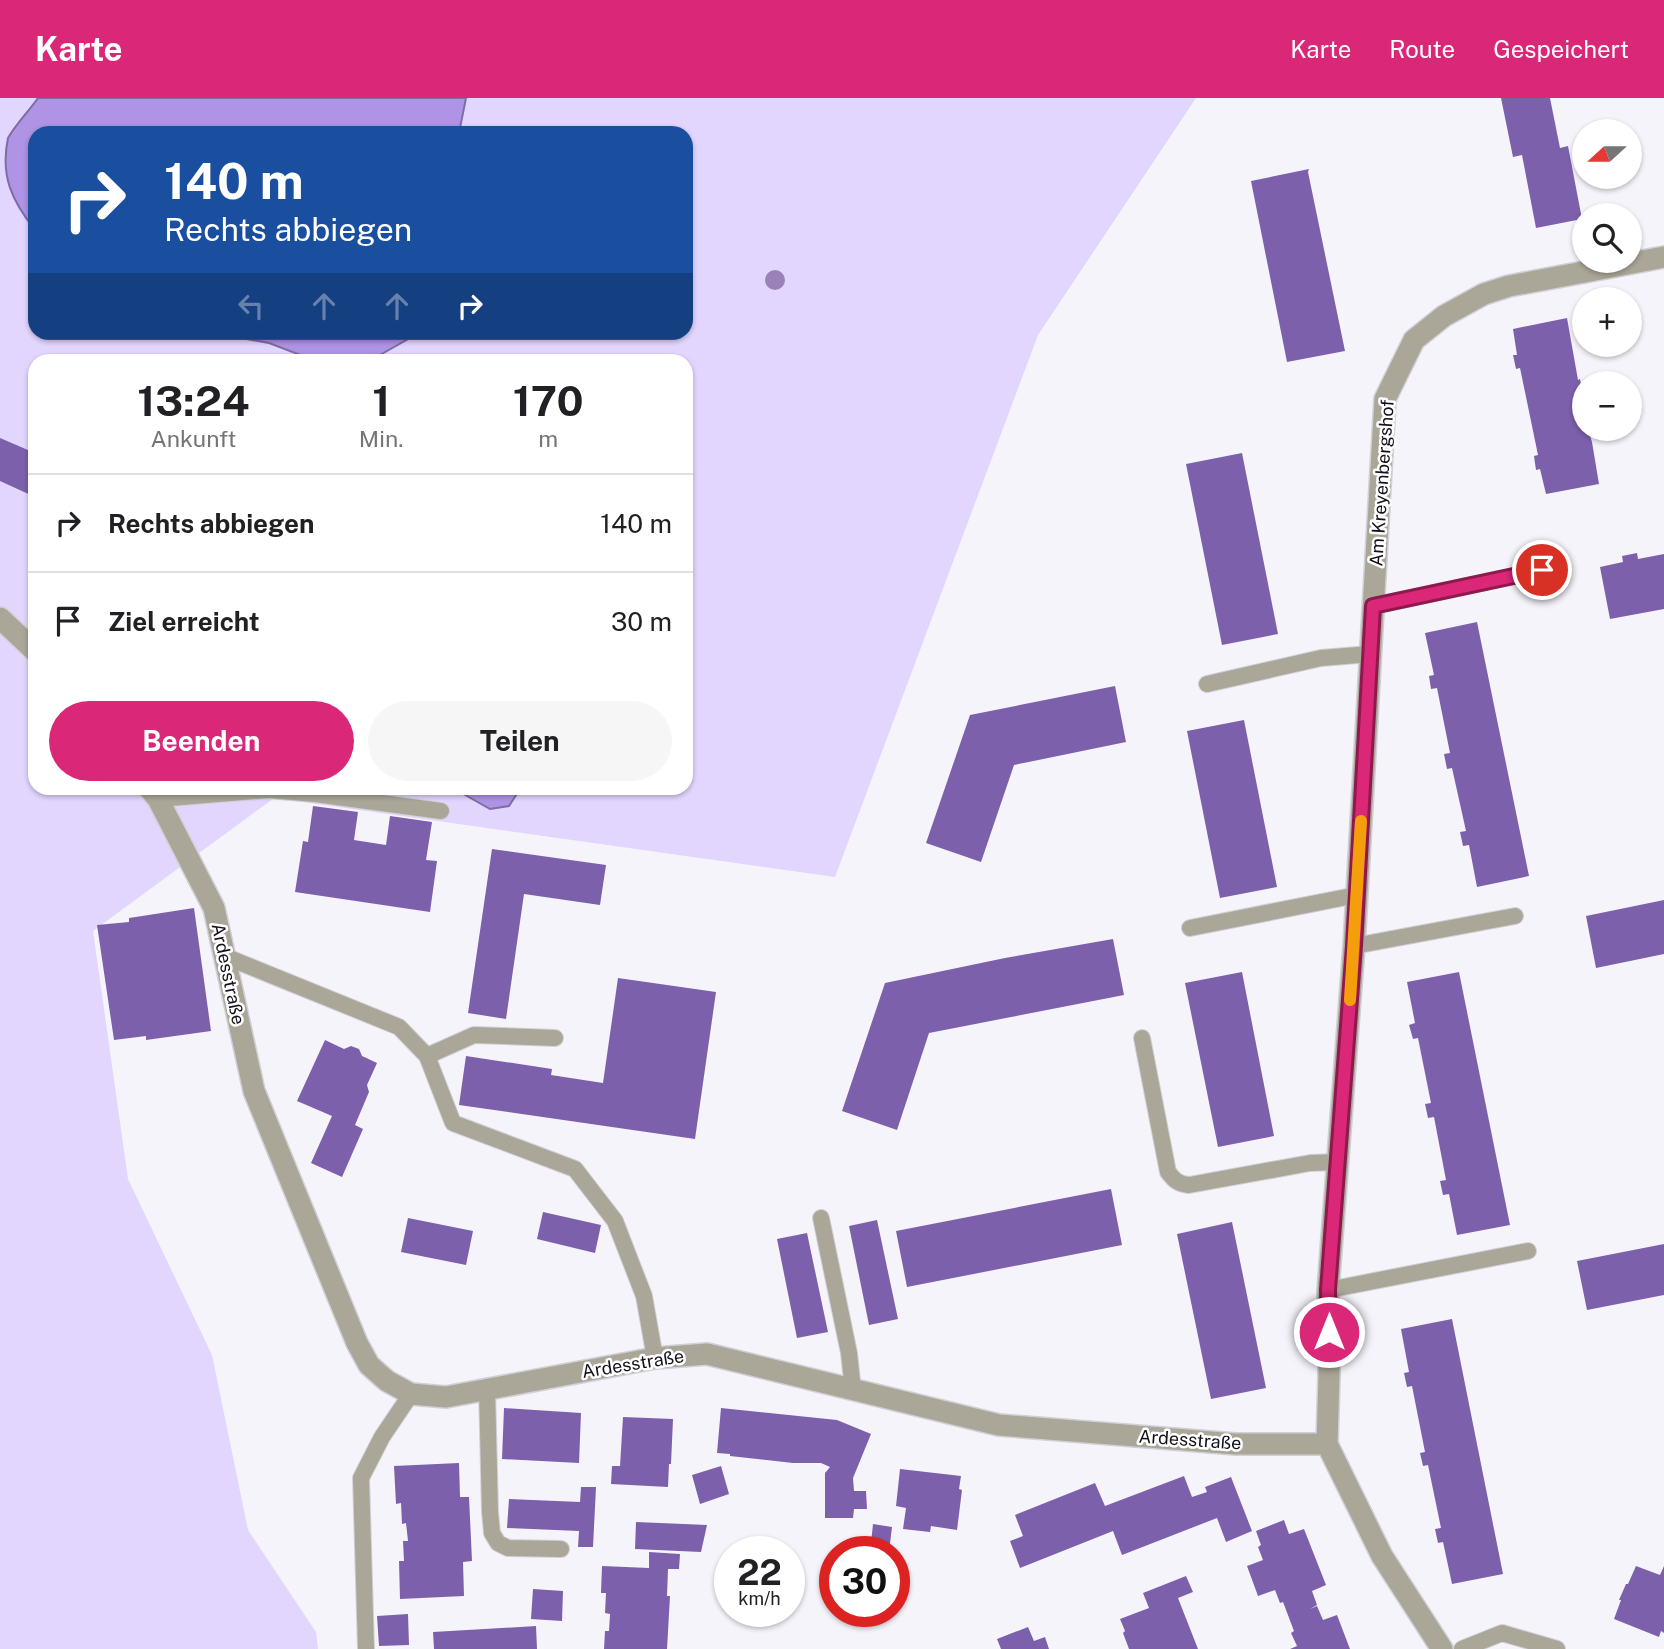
<!DOCTYPE html>
<html lang="de">
<meta charset="utf-8">
<style>
body{margin:0;font-family:"Public Sans",sans-serif;background:#f6f6f6;color:#202124;height:100vh;display:flex;flex-direction:column;font-size:26px;white-space:nowrap}
*{box-sizing:border-box;margin:0}
p{font-size:23px;color:#757577}
.icon{flex:none;width:38px;height:38px;fill:none;stroke:currentColor;stroke-width:2;stroke-linecap:round;stroke-linejoin:round}
.map{position:relative;flex:1;overflow:hidden}
.side{position:absolute;left:28px;top:256px;width:665px;height:441px;display:flex;flex-direction:column;background:#fff;border-radius:21px;box-shadow:0 2px 5px #0004}
.side>*{flex:none}
.top-card{position:absolute;left:28px;top:28px;width:665px;height:214px;border-radius:21px;box-shadow:0 2px 5px #0004;background:#1a4fa0;color:#fff;overflow:hidden}
.needle{width:46px;rotate:249deg}
.fabs{position:absolute;left:1572px;top:21px;display:grid;gap:14px}
.fabs a{display:grid;place-items:center;width:70px;height:70px;border-radius:50%;background:#fff;box-shadow:0 2px 5px #0004;font-size:35px}
.speed{position:absolute;left:714px;top:1438px;display:flex;gap:14px;font-size:35px;font-weight:700;text-align:center}
.speed>*{display:grid;place-content:center;width:91px;height:91px;border-radius:50%;background:#fff;box-shadow:0 2px 5px #0004;line-height:1}
.speed small{font-size:18px;font-weight:400}
.speed .limit{border:10px solid #d22;background:#fff;color:#111}
.pin{position:absolute;display:grid;place-items:center;width:60px;height:60px;color:#fff;margin:-30px;border:4px solid #fff;border-radius:50%;box-shadow:0 2px 7px #0007}
.me{position:absolute;width:77px;margin:-38px;rotate:0deg;stroke-linejoin:round;filter:drop-shadow(0 0 5px #0008)}
.turn{display:flex;align-items:center;gap:24px;height:147px;padding:0 21px;font-size:32px}
.turn .icon{width:91px;height:91px;stroke-width:2.5}
.turn b{display:block;font-size:49px;line-height:60px}
.lanes{display:flex;align-items:center;height:66px;padding:0 21px;background:#0003;justify-content:center;gap:35px;direction:ltr}
.lanes .off{opacity:.35}
.eta{display:flex;justify-content:space-evenly;align-items:center;height:119px;text-align:center}
.eta b{font-size:42px;font-weight:700;line-height:49px}
.action{display:flex;gap:14px;margin-top:auto;padding:14px 21px}
.action a{flex:1;height:80px;border-radius:42px;background:#db2777;color:#fff;font-size:28px;font-weight:700;line-height:80px;text-align:center}
.action a+a{background:#f6f6f6;color:#202124}
ul{padding:0;list-style:none}
li{display:flex;align-items:center;gap:21px;height:98px;padding:0 21px;border-top:2px solid #e0e0e0}
li div{flex:1}
li b{display:block;font-size:26px}
li em{font-style:normal}
header{display:flex;align-items:center;gap:42px;box-sizing:border-box;height:98px;padding:0 35px;background:#db2777;color:#fff}
header strong{font-size:33px}
nav{display:flex;gap:38px;margin-inline-start:auto;font-size:24px}
.map>svg:first-child{display:block}
</style>
<header>
<strong>Karte</strong>
<nav><a>Karte</a><a>Route</a><a>Gespeichert</a></nav>
</header>
<div class="map">
<svg width="1664" height="1551" viewBox="0 0 1664 1551">
<rect width="100%" height="100%" fill="#f6f4fb"/>
<path fill="#e2d5fe" fill-rule="evenodd" d="M 0,0 L 1196,0 L 1038,237 L 835,779 L 274,700 L 93,833 L 128,1081 L 212,1257 L 248,1432 L 316,1534 L 318,1551 L 0,1551 ZM 35,35 L 686,35 L 686,234 L 35,234 ZM 35,262 L 686,262 L 686,690 L 35,690 Z"/>
<path fill="#af93e4" stroke="#806ca7" stroke-width="2" d="M 38,0 L 466,0 L 459,35 L 35,35 L 35,132 C 12,103 0,78 8,40 C 16,26 29,13 38,0 Z
M 214,235 L 418,234 L 418,235 L 417,236 L 371,262 L 338,262 L 303,258 L 269,245 Z
M 453,690 L 517,690 L 518,694 L 509,708 L 490,711 Z"/>
<path fill="#7c60ac" d="M 1501,0 L 1550,0 L 1560,50 L 1568,48 L 1582,121 L 1536,130 L 1522,57 L 1513,59 Z
M 1309,71 L 1308,74 L 1345,253 L 1287,264 L 1251,83 Z
M 1567,220 L 1578,282 L 1580,281 L 1584,303 L 1582,304 L 1584,331 L 1588,331 L 1592,344 L 1599,386 L 1546,396 L 1540,371 L 1536,372 L 1534,358 L 1538,357 L 1520,270 L 1516,271 L 1513,257 L 1517,257 L 1513,231 Z
M 0,340 L 35,355 L 35,399 L 0,383 Z
M 1242,355 L 1278,536 L 1222,547 L 1186,366 Z
M 1637,455 L 1638,461 L 1664,456 L 1664,511 L 1610,521 L 1600,469 L 1623,464 L 1622,458 Z
M 1477,524 L 1529,778 L 1477,789 L 1469,747 L 1463,748 L 1460,734 L 1466,733 L 1452,670 L 1447,671 L 1444,656 L 1450,655 L 1437,590 L 1431,591 L 1429,578 L 1434,577 L 1425,535 Z
M 1115,588 L 1126,644 L 1014,667 L 981,764 L 926,745 L 970,617 Z
M 1244,622 L 1277,789 L 1220,800 L 1187,633 Z
M 313,708 L 358,714 L 354,742 L 386,747 L 390,718 L 432,724 L 426,762 L 437,763 L 430,814 L 295,794 L 303,743 L 308,744 Z
M 492,751 L 606,767 L 600,807 L 524,796 L 506,921 L 468,915 Z
M 1664,802 L 1664,856 L 1596,870 L 1586,818 Z
M 194,810 L 211,933 L 146,942 L 146,938 L 114,942 L 97,827 L 129,824 L 129,820 Z
M 1113,841 L 1124,897 L 929,935 L 897,1032 L 842,1013 L 885,885 L 1005,860 Z
M 1242,874 L 1274,1038 L 1218,1049 L 1185,885 Z
M 1459,874 L 1510,1127 L 1457,1137 L 1449,1096 L 1443,1097 L 1440,1083 L 1446,1082 L 1434,1019 L 1428,1020 L 1425,1006 L 1431,1005 L 1418,940 L 1413,941 L 1409,927 L 1415,925 L 1407,884 Z
M 618,880 L 716,894 L 695,1041 L 459,1007 L 466,958 L 552,971 L 551,977 L 603,985 Z
M 325,942 L 344,951 L 351,948 L 359,951 L 362,958 L 377,965 L 367,987 L 369,994 L 355,1027 L 363,1031 L 342,1079 L 311,1065 L 332,1018 L 297,1003 Z
M 1111,1091 L 1122,1147 L 907,1189 L 896,1133 Z
M 543,1114 L 601,1127 L 595,1155 L 537,1141 Z
M 408,1120 L 473,1133 L 466,1167 L 401,1154 Z
M 877,1122 L 898,1221 L 869,1227 L 849,1128 Z
M 1232,1124 L 1266,1290 L 1211,1301 L 1177,1136 Z
M 807,1135 L 828,1234 L 797,1240 L 777,1141 Z
M 1664,1146 L 1664,1197 L 1587,1212 L 1577,1163 Z
M 1452,1221 L 1503,1476 L 1452,1486 L 1443,1444 L 1438,1445 L 1435,1431 L 1441,1430 L 1428,1367 L 1423,1368 L 1420,1355 L 1425,1354 L 1412,1288 L 1407,1289 L 1404,1275 L 1409,1274 L 1401,1231 Z
M 504,1310 L 581,1315 L 579,1365 L 502,1361 Z
M 721,1310 L 837,1322 L 871,1336 L 853,1380 L 854,1393 L 866,1393 L 867,1411 L 854,1411 L 853,1420 L 825,1420 L 825,1375 L 830,1369 L 821,1365 L 793,1365 L 730,1358 L 730,1356 L 717,1355 Z
M 623,1319 L 673,1321 L 671,1366 L 669,1366 L 668,1389 L 611,1386 L 612,1368 L 620,1368 Z
M 459,1365 L 460,1399 L 469,1399 L 472,1463 L 463,1464 L 464,1498 L 400,1501 L 399,1463 L 404,1463 L 403,1443 L 408,1443 L 406,1425 L 402,1426 L 401,1405 L 396,1406 L 394,1368 Z
M 721,1368 L 729,1396 L 700,1406 L 692,1377 Z
M 900,1371 L 961,1378 L 959,1391 L 962,1392 L 957,1432 L 931,1428 L 930,1434 L 903,1431 L 906,1410 L 896,1408 Z
M 1184,1378 L 1192,1399 L 1207,1394 L 1205,1389 L 1231,1379 L 1252,1433 L 1226,1444 L 1217,1420 L 1122,1457 L 1113,1433 L 1020,1470 L 1010,1443 L 1023,1438 L 1015,1417 L 1095,1385 L 1105,1408 Z
M 581,1389 L 596,1389 L 593,1449 L 578,1449 L 579,1433 L 507,1430 L 509,1401 L 580,1404 Z
M 1284,1422 L 1289,1436 L 1304,1431 L 1326,1487 L 1312,1493 L 1317,1507 L 1310,1511 L 1317,1508 L 1323,1522 L 1337,1517 L 1350,1551 L 1290,1551 L 1297,1548 L 1291,1535 L 1294,1533 L 1283,1504 L 1280,1505 L 1275,1492 L 1258,1498 L 1247,1468 L 1263,1462 L 1258,1449 L 1261,1447 L 1256,1433 Z
M 636,1424 L 707,1427 L 701,1454 L 635,1451 Z
M 873,1426 L 892,1429 L 889,1454 L 870,1454 Z
M 649,1454 L 680,1456 L 679,1471 L 668,1471 L 667,1498 L 670,1498 L 667,1551 L 604,1551 L 605,1533 L 609,1533 L 610,1516 L 605,1515 L 606,1495 L 601,1495 L 602,1468 L 649,1470 Z
M 1636,1468 L 1660,1477 L 1664,1468 L 1664,1535 L 1661,1533 L 1659,1539 L 1614,1521 L 1621,1502 L 1619,1502 L 1626,1486 L 1628,1486 Z
M 1186,1478 L 1193,1494 L 1178,1500 L 1198,1551 L 1129,1551 L 1123,1535 L 1125,1533 L 1120,1521 L 1149,1510 L 1143,1495 Z
M 533,1491 L 563,1493 L 562,1523 L 531,1521 Z
M 408,1516 L 409,1547 L 379,1548 L 377,1518 Z
M 536,1528 L 537,1551 L 434,1551 L 433,1534 Z
M 1028,1529 L 1034,1543 L 1045,1539 L 1049,1551 L 1001,1551 L 997,1541 Z"/>
<g fill="none" stroke-linecap="round" stroke-linejoin="round">
<g stroke="#d2d0d7" stroke-width="18">
<path id="lane" d="M 1373,508 L 1542,472
M 1207,586 L 1321,560 L 1370,556
M 158,701 L 269,692 L 315,696 L 441,713
M 1190,830 L 1357,797
M 1354,848 L 1515,818
M 224,858 L 399,929 L 427,958 L 453,1025 L 575,1071 L 615,1123 L 644,1198 L 655,1260
M 1142,940 L 1168,1074 C 1174,1082 1178,1086 1189,1087 L 1310,1065 L 1338,1064
M 427,958 L 474,937 L 555,940
M 821,1120 L 849,1255 L 853,1292
M 1328,1192 L 1528,1153
M 487,1291 L 490,1414 L 492,1435 L 498,1445 L 508,1450 L 561,1451
M 366,1551 L 361,1380 L 382,1339 L 411,1296
M 1462,1551 L 1502,1535 L 1557,1551"/>
</g>
<g stroke="#d2d0d7" stroke-width="24">
<path id="street" d="M 0,520 L 35,553
M 149,690 L 158,701 L 214,810 L 254,993 L 357,1245 L 369,1267 L 387,1283 L 411,1296 L 446,1299 L 655,1260 L 707,1256 L 999,1327 L 1236,1346 L 1327,1346 L 1382,1458 L 1442,1551
M 1327,1346 L 1329,1277 L 1328,1192 L 1354,848 L 1385,301 L 1414,242 L 1444,218 L 1484,196 L 1509,188 L 1664,159"/>
</g>
<use href="#lane" stroke="#aaa698" stroke-width="16"/>
<use href="#street" stroke="#aaa698" stroke-width="21"/>
</g>
<circle fill="#9a82b8" cx="775" cy="182" r="10"/>
<g fill="none" stroke-linecap="round" stroke-linejoin="round">
<g stroke="#8e194d" stroke-width="18">
<path id="route" d="M 1329,1234 L 1328,1192 L 1354,848 L 1373,508 L 1542,472"/>
</g>
<use href="#route" stroke="#db2777" stroke-width="12"/>
<path stroke="#f59e0b" stroke-width="12" d="M 1350,902 L 1361,723"/>
</g>
<g text-anchor="middle" stroke-width="5" stroke-linejoin="round" paint-order="stroke">
<g font-size="18" fill="#13101a" stroke="#fff">
<text transform="translate(1382 385) rotate(-86)" y="6">Am Kreyenbergshof</text>
<text transform="translate(228 876) rotate(78)" y="6">Ardesstraße</text>
<text transform="translate(633 1266) rotate(-9)" y="6">Ardesstraße</text>
<text transform="translate(1190 1342) rotate(4)" y="6">Ardesstraße</text>
</g>
</g>
</svg>
<div class="fabs">
<a><svg class="needle" viewBox="-14 -14 28 28"><path d="M0-13l5 13h-10z" fill="#e53935"/><path d="M0 13l5-13h-10z" fill="#757577"/></svg></a>
<a><svg class="icon" aria-label="search" viewBox="0 0 24 24"><circle cx="10" cy="10" r="6"/><path d="M15 15l6 6"/></svg></a>
<a>+</a>
<a>−</a>
</div>
<div class="speed"><div>22<small>km/h</small></div><div class="limit">30</div></div>
<div class="pin" style="left:1542px;top:472px;background:#d93025"><svg class="icon" aria-label="arrive" viewBox="0 0 24 24"><path d="M6 21V4h12l-3 4 3 4H6"/></svg></div>
<svg class="me" style="left:1329px;top:1234px" viewBox="-20 -20 40 40"><circle r="17" fill="#db2777" stroke="#fff" stroke-width="3"/><path d="M0-11L8 9 0 5-8 9z" fill="#fff"/></svg>
<div class="top-card">
<div class="turn"><svg class="icon" aria-label="right" viewBox="0 0 24 24"><path d="M7 20v-9h11M14 6l5 5-5 5"/></svg><div><b>140 m</b>Rechts abbiegen</div></div>
<div class="lanes"><svg class="icon off" aria-label="left" viewBox="0 0 24 24"><path d="M17 20v-9H6M10 6l-5 5 5 5"/></svg><svg class="icon off" aria-label="ahead" viewBox="0 0 24 24"><path d="M12 20V5M6 11l6-6 6 6"/></svg><svg class="icon off" aria-label="ahead" viewBox="0 0 24 24"><path d="M12 20V5M6 11l6-6 6 6"/></svg><svg class="icon" aria-label="right" viewBox="0 0 24 24"><path d="M7 20v-9h11M14 6l5 5-5 5"/></svg></div>
</div>
<section class="side">
<div class="eta">
<div><b>13:24</b><p>Ankunft</p></div>
<div><b>1</b><p>Min.</p></div>
<div><b>170</b><p>m</p></div>
</div>
<ul>
<li><svg class="icon" aria-label="right" viewBox="0 0 24 24"><path d="M7 20v-9h11M14 6l5 5-5 5"/></svg><div><b>Rechts abbiegen</b></div><em>140 m</em></li>
<li><svg class="icon" aria-label="arrive" viewBox="0 0 24 24"><path d="M6 21V4h12l-3 4 3 4H6"/></svg><div><b>Ziel erreicht</b></div><em>30 m</em></li>
</ul>
<div class="action"><a>Beenden</a><a>Teilen</a></div>
</section>
</div>
